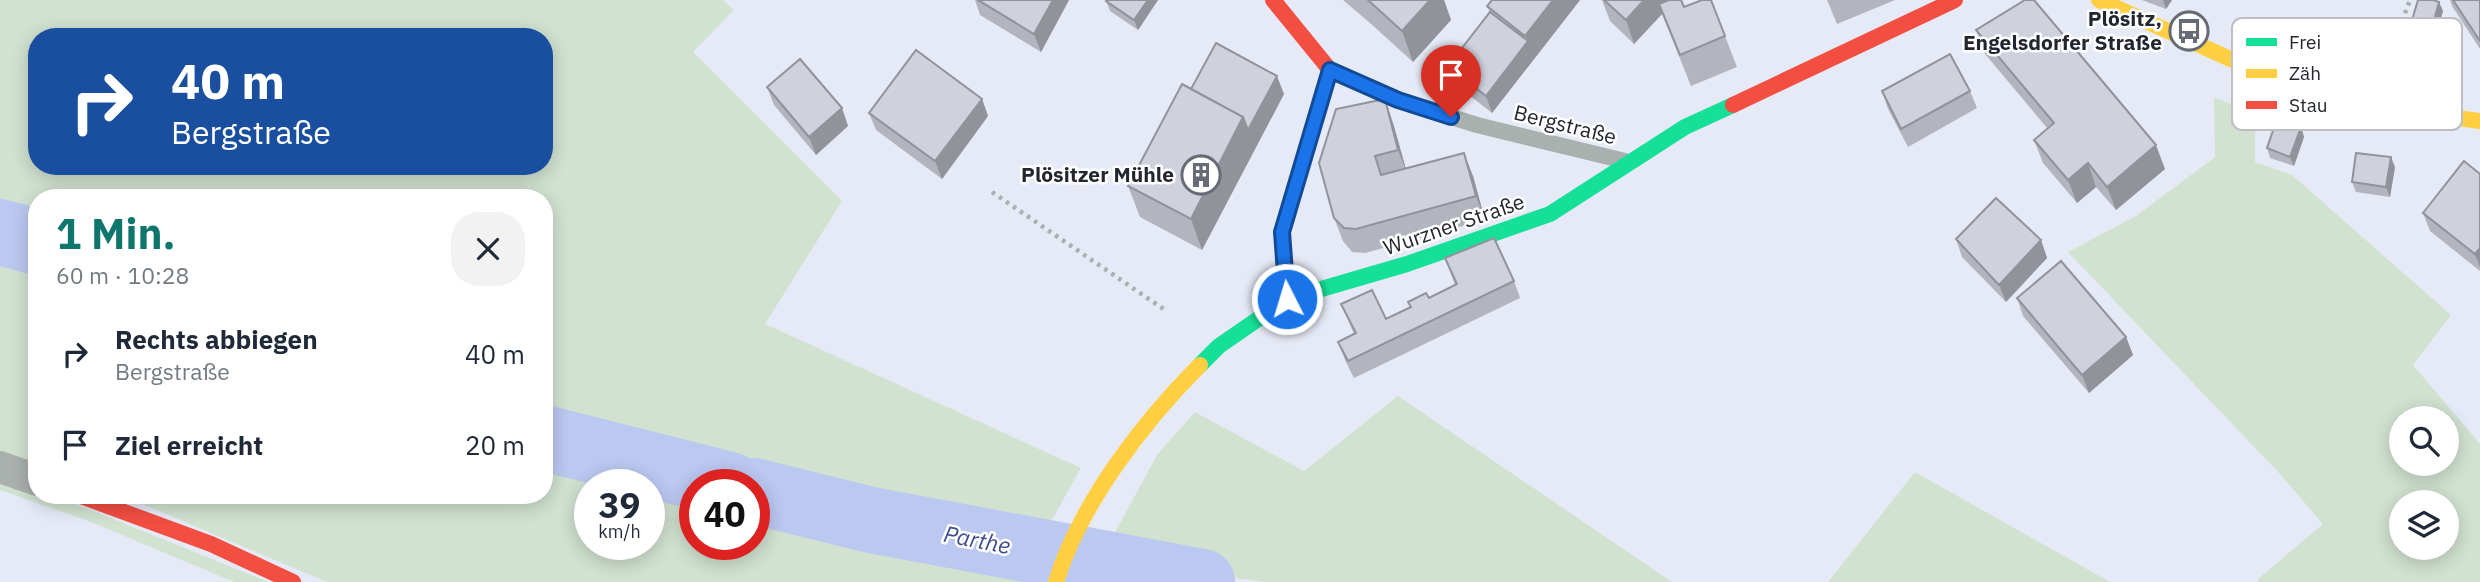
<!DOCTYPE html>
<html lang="de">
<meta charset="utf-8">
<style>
body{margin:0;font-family:"IBM Plex Sans",sans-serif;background:#f2f2f3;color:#1f2937;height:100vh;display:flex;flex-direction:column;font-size:26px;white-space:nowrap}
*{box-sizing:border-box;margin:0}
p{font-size:23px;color:#747a83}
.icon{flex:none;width:38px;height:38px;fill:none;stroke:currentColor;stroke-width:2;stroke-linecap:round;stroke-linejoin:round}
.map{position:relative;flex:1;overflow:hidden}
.sheet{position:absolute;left:28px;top:189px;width:525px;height:315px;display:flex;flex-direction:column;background:#fff;border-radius:28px;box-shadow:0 4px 18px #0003}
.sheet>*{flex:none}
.top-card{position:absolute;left:28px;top:28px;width:525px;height:147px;border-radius:28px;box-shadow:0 4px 18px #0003;background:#1a4fa0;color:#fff;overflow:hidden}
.controls{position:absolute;left:2389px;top:406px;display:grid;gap:14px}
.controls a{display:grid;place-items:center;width:70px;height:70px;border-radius:50%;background:#fff;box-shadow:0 4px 18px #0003;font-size:35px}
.speed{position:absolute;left:574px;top:469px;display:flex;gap:14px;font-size:35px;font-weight:700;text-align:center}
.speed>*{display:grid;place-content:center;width:91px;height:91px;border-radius:50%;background:#fff;box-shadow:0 4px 18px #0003;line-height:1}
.speed small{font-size:18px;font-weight:400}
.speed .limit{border:10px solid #d22;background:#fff;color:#111}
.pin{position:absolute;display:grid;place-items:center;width:60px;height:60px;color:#fff;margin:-72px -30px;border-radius:50% 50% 50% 0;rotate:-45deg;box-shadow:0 0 7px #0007}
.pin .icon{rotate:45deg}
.me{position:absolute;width:77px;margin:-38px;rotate:355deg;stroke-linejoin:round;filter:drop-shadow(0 0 5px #0008)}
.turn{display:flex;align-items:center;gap:24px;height:147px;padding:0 28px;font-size:32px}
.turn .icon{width:91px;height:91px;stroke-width:2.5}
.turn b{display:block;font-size:49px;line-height:60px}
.round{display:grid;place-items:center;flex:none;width:74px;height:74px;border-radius:28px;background:#f2f2f3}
.head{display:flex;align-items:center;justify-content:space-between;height:119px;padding:0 28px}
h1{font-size:42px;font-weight:700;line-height:52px;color:#0f766e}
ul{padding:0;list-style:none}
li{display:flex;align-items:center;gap:21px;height:91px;padding:0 28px}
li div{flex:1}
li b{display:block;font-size:26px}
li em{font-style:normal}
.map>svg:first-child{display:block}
</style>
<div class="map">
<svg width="2480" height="582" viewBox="0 0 2480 582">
<rect width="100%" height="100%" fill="#e6eaf6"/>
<path fill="#d1e2d1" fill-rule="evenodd" d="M 0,0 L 723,0 L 734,10 L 693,52 L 842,201 L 765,324 L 1081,468 L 1044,534 L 1003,530 L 684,455 L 581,449 L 699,485 L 695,485 L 695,544 L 754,544 L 754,501 L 1021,576 L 1020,582 L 327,582 L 121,495 L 544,495 L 544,198 L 37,198 L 37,467 L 0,456 ZM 37,37 L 544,37 L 544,166 L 37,166 ZM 590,485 L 649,485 L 649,544 L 590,544 Z
M 2214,97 L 2255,114 L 2255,162 L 2292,175 L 2451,315 L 2413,365 L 2480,444 L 2480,582 L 2259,582 L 2258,579 L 2323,524 L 2279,473 L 2068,252 L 2136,216 L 2215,157 ZM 2401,418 L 2446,418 L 2446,464 L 2401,464 ZM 2401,502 L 2446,502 L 2446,548 L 2401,548 Z
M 1398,396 L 1672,582 L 1265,582 L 1100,560 L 1157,455 L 1195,412 L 1304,471 Z
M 1915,472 L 2110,582 L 1828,582 Z
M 0,478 L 37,491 L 37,495 L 49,495 L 96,512 L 268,582 L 234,582 L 91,522 L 0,490 Z"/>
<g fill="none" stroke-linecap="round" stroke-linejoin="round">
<path stroke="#bbc8f0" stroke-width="66" d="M 0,232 L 37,242
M 544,438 L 730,485
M 754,491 L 871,520 L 1202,582"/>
<path stroke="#aaafaf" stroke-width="4.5" stroke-dasharray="3.5 5" stroke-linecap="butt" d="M 2384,69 L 2410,0
M 992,192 L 1165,310"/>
<path stroke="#aab0ad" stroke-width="16" d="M 1330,70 L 1397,100 L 1477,125 L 1625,161"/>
<path stroke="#aab0ad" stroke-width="32" d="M 0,467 L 37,480"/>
<path stroke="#16e098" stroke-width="16" d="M 1200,365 L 1219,346 L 1287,299 L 1407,264 L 1550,214 L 1685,127 L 1733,105"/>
<path stroke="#ffcf43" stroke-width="16" d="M 2099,0 L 2286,84 L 2362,105 L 2480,121
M 1056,582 C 1080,504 1143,422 1200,365"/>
<path stroke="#f24e42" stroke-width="16" d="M 1273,0 L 1330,70 L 1282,232 L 1287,299
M 1733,105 L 1955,0
M 78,495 L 211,544 L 293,582"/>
</g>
<path fill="#b2b5be" d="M 975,0 L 1069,0 L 1041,52 L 980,15 Z
M 1107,0 L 1158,0 L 1138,30 L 1110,11 L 1106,1 Z
M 1343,0 L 1444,0 L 1451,20 L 1413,62 L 1370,23 Z
M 1492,0 L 1580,0 L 1492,113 L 1455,84 L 1448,66 L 1490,12 L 1487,6 Z
M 1602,0 L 1681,0 L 1684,7 L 1725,36 L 1737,67 L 1691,86 L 1662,14 L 1634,44 L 1610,21 Z
M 1827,0 L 1895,0 L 1837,24 Z
M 2142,0 L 2172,0 L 2166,9 Z
M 2450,0 L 2480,0 L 2480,49 L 2452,6 Z
M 2443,11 L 2433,45 L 2413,40 L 2409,30 Z
M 1976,30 L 2165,169 L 2116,210 L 2096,187 L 2077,203 L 2043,163 L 2034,140 L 2048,129 L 1985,54 Z
M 767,87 L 842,108 L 848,126 L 816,155 L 774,105 Z
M 1191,89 L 1284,94 L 1202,250 L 1140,217 L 1128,186 Z
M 1882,91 L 1970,91 L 1977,108 L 1908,147 L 1888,109 Z
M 982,99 L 988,116 L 942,179 L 876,130 L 869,113 Z
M 1393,123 L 1406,169 L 1473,176 L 1485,220 L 1365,253 L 1352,252 L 1343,241 L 1334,218 Z
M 2301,127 L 2304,137 L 2294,166 L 2270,158 L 2267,148 Z
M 2395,167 L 2390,197 L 2356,192 L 2352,182 Z
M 2480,174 L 2480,271 L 2430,231 L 2423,213 Z
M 1956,239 L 2041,240 L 2047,258 L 2006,302 L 1962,257 Z
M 1445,258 L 1514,281 L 1520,298 L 1354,378 L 1345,360 L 1338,342 L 1354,334 L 1341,304 L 1386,319 L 1410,307 L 1408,302 L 1429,298 L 1455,285 Z
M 2017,298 L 2126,337 L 2133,355 L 2089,393 L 2023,316 Z"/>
<path fill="#91939b" d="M 1053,0 L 1069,0 L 1041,52 L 1034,34 Z
M 1148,0 L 1158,0 L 1138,30 L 1134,20 Z
M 1430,0 L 1444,0 L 1451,20 L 1413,62 L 1402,31 Z
M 1553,0 L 1580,0 L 1492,113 L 1486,96 L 1528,41 L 1525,36 Z
M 1644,0 L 1675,0 L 1634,44 L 1626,20 Z
M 2163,0 L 2172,0 L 2166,9 Z
M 2439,2 L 2443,11 L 2433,45 L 2430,35 Z
M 1277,76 L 1284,94 L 1202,250 L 1191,219 L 1243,117 Z
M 982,99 L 988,116 L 942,179 L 935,161 Z
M 1385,99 L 1393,123 L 1407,173 L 1398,150 Z
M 842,108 L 848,126 L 816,155 L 809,137 Z
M 2301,127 L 2304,137 L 2294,166 L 2290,157 Z
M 2156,145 L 2165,169 L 2116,210 L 2107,187 Z
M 1464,153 L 1473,176 L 1485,220 L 1476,196 Z
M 2391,157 L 2395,167 L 2390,197 L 2386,187 Z
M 2088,163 L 2096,187 L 2077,203 L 2068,180 Z
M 2041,240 L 2047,258 L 2006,302 L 1999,285 Z
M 2480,248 L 2480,267 L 2475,254 Z
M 2126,337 L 2133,355 L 2089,393 L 2082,375 Z"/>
<path fill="#cfd2dd" stroke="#91939b" stroke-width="2" d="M 978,0 L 1053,0 L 1034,34 Z
M 1107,0 L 1148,0 L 1134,20 L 1106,1 Z
M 1368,0 L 1430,0 L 1402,31 Z
M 1492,0 L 1553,0 L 1525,36 L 1487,6 Z
M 1604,0 L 1644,0 L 1626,20 Z
M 1669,0 L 1681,0 L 1684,7 L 1702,0 L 1711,0 L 1725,36 L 1680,55 L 1659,4 Z
M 2025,0 L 2034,0 L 2156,145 L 2107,187 L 2088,163 L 2068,180 L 2034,140 L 2054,123 L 1976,30 Z
M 2418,0 L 2433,0 L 2439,2 L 2430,35 L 2409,30 Z
M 2453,0 L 2480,0 L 2480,41 Z
M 1490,12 L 1528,41 L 1486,96 L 1448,66 Z
M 1216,43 L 1277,76 L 1248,130 L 1243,117 L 1191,89 Z
M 916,50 L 982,99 L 935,161 L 869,113 Z
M 1950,54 L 1970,91 L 1901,129 L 1882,91 Z
M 800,59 L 842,108 L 809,137 L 767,87 Z
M 1182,84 L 1243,117 L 1191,219 L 1128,186 Z
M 1385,99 L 1398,150 L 1375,156 L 1381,175 L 1464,153 L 1476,196 L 1356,229 L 1344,228 L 1334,218 L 1319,163 L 1336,109 Z
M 2277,119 L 2301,127 L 2290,157 L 2267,148 Z
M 2356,153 L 2391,157 L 2386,187 L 2352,182 Z
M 2464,161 L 2480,174 L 2480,248 L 2475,254 L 2423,213 Z
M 1996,198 L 2041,240 L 1999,285 L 1956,239 Z
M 1494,238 L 1514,281 L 1348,361 L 1338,342 L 1356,333 L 1341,304 L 1372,290 L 1386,319 L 1411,307 L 1408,302 L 1426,293 L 1429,298 L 1457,284 L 1445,258 Z
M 2061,261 L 2126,337 L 2082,375 L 2017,298 Z"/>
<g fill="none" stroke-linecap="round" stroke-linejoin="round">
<g stroke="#114b97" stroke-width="18">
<path id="route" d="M 1287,299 L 1282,232 L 1330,70 L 1398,100 L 1451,117"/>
</g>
<use href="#route" stroke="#1a73e8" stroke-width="12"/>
</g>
<defs>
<g id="bus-ring" transform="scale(2.0125)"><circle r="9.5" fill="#fff" stroke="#676b75" stroke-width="1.5"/><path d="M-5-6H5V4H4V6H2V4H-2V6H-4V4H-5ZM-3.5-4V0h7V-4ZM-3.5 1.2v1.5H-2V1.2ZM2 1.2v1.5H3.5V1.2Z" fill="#676b75"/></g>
<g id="building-ring" transform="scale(2.0125)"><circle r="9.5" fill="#fff" stroke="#676b75" stroke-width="1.5"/><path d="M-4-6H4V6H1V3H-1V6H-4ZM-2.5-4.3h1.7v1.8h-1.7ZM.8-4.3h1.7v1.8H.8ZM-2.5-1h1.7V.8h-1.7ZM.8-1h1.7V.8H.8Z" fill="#676b75"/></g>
</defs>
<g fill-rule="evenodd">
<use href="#bus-ring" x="2189" y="31"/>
<use href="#building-ring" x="1201" y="175"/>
</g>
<g text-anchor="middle" stroke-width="5" stroke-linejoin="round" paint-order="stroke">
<g font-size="21" font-weight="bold" fill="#232630" stroke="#fff" text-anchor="end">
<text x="2162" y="26">Plösitz,<tspan x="2162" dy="24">Engelsdorfer Straße</tspan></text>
<text x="1174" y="182">Plösitzer Mühle</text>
</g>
<g font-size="21" fill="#232630" stroke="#fff">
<text transform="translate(1565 125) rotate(14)" y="7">Bergstraße</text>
<text transform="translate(1454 225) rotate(-19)" y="7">Wurzner Straße</text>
</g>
<g font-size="23" font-style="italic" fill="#3f4e8e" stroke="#fff">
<text transform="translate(977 540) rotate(11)" y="8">Parthe</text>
</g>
</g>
<rect x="2232" y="18" width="230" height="112" rx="10" fill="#fff" stroke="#bdbec1" stroke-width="2"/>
<rect x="2246" y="38" width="31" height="8" fill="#16e098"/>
<rect x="2246" y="69" width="31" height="9" fill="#ffcf43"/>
<rect x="2246" y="101" width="31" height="8" fill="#f24e42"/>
<g font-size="19" fill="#232630">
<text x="2289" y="49">Frei</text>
<text x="2289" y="80">Zäh</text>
<text x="2289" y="112">Stau</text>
</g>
</svg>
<div class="controls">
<a><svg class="icon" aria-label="search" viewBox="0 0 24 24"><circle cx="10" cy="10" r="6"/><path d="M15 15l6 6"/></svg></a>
<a><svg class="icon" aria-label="layers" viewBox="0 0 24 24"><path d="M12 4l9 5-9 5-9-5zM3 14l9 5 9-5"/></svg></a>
</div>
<div class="speed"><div>39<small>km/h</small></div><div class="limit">40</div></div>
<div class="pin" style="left:1451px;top:117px;background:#d93025"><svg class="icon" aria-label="arrive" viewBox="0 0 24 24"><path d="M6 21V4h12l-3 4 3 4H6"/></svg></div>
<svg class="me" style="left:1287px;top:299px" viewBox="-20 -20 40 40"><circle r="17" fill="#1a73e8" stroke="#fff" stroke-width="3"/><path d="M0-11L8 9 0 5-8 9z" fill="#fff"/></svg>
<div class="top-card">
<div class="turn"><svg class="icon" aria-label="right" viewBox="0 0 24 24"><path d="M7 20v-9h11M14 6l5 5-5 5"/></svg><div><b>40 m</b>Bergstraße</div></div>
</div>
<section class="sheet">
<div class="head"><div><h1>1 Min.</h1><p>60 m · 10:28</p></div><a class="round"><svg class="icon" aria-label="close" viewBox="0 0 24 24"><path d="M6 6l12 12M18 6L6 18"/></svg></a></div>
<ul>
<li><svg class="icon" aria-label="right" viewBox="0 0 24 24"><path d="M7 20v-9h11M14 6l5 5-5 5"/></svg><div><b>Rechts abbiegen</b><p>Bergstraße</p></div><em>40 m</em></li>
<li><svg class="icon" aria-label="arrive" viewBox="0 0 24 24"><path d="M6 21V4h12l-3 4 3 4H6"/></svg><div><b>Ziel erreicht</b></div><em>20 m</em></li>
</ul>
</section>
</div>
